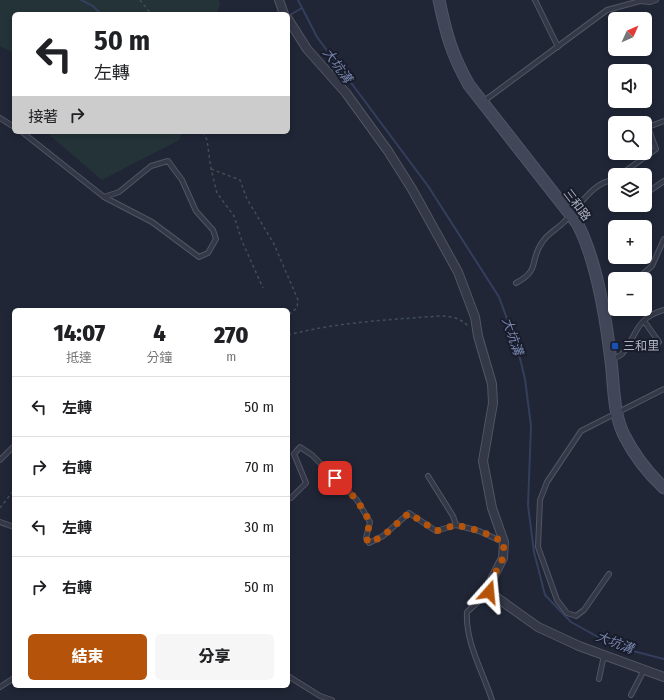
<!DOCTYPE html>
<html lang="zh-TW">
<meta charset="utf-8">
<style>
body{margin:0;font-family:"Fira Sans Condensed","Noto Sans TC",sans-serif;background:#f6f6f6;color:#202124;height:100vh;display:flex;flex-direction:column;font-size:15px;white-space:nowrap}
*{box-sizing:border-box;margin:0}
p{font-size:13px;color:#757577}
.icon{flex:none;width:22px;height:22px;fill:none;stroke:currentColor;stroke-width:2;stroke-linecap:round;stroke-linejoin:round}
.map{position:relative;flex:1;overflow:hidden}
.details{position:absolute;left:12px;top:308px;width:278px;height:380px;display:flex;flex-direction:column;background:#fff;border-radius:6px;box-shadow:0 2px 6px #0003}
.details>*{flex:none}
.guide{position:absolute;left:12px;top:12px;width:278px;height:122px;border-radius:6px;box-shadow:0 2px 6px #0003;background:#fff;color:#202124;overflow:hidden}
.needle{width:26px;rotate:45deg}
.buttons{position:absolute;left:608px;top:12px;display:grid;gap:8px}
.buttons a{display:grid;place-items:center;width:44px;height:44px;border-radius:6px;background:#fff;box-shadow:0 2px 6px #0003;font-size:20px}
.pin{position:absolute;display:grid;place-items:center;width:34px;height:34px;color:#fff;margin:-17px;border-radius:8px;box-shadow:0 2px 6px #0006}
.me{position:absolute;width:44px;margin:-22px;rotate:18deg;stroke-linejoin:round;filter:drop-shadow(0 0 3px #0008)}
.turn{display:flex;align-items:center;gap:14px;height:84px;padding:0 16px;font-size:18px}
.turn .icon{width:52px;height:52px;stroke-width:2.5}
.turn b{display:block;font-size:28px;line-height:34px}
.then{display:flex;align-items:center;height:38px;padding:0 16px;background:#0003;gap:8px;font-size:15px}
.eta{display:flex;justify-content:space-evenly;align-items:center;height:68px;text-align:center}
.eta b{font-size:24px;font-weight:800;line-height:28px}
.action{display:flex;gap:8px;margin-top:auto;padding:8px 16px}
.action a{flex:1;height:46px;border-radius:6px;background:#b45309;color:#fff;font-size:16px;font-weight:800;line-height:46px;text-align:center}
.action a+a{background:#f6f6f6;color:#202124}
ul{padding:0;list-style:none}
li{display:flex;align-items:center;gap:12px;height:60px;padding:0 16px;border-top:1px solid #e0e0e0}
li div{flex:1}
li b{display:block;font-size:15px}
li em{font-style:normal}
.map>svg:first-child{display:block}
</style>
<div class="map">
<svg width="664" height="700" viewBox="0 0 664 700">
<rect width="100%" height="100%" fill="#202636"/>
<path fill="#233338" d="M 0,0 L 219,0 L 220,3 L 217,14 L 14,14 L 14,53 L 0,46 Z
M 46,132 L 182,132 L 179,140 L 102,180 Z"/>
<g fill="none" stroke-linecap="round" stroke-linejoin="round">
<path stroke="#343e5d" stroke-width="2" d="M 81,0 L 93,6 L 101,14
M 298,0 L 317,37 L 428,186 L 499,297 L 517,346 L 525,379 L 531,426 L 528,505 L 534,552 L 545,595 L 571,622 L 598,637 L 633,651 L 664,659
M 288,16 L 302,8"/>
<g stroke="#515564" stroke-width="6">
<path id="lane" d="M 535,0 L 558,47
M 484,101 L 607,10 L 640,1 L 650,2 L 656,0
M 0,118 L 14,127
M 22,132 L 104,197 L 152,222 L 199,257 L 208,253 L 216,239 L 213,230 L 196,211 L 182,180 L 168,161 L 151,166 L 119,192 L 104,197
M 620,175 L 656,149 L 648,127 L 664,121
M 645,192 L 648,192 L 664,181
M 637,279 L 652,266 L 664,239
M 516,283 C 542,269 528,261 543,241 C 549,233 557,229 564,222 C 575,212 596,177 615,181
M 605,315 L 615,309
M 644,321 L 659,342
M 611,360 C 615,358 620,356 622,354 C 637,336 635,318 664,310
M 0,460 L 14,446
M 428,476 L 453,516 L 456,525
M 288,499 L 291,498 L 306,483 L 294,454 L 300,447 L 312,455 L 357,500 L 370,522 L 366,538 L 369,543 L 383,536 L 409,513 L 436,531 L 456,525 L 479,531 L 503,542
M 0,522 L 14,527
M 609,574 L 584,610 L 576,616 L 567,613 L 557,600 L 538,547 L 540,500 L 547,482 L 581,431 L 664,389
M 489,592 L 467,612 C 465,642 483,672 492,700
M 288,676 L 320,696 L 332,700
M 599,679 L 604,655
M 0,687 L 14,678
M 631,695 L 644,670"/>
</g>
<g stroke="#515564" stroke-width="10">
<path id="street" d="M 279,0 L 284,14
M 288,19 L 307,49 L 346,93 L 388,151 L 412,189 L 458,272 L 475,317 L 478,336 L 492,384 L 493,403 L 483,461 L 492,508 L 504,542 L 503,558 L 490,583 L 489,592 L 538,627 L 579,646 L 664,677"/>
</g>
<g stroke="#515564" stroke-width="13">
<path id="secondary" d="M 439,0 C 446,34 452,55 469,85 L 577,223 C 597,260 606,319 611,361 C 614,385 613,413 624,435 C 635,457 647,472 664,488"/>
</g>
<path stroke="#404e55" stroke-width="1.5" stroke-dasharray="3 3" stroke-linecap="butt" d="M 140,0 L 151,14
M 203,132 L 207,140 L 211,169 L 217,193 L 234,216 L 242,241 L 263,288
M 211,169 L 240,180 L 247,199 L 274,244 L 298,300 L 297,308 L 288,315
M 288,335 C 338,322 388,320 439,316 C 451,316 461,318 469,327
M 0,508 L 14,490"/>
<use href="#lane" stroke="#343847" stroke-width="4"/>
<use href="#street" stroke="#343847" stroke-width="8"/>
<use href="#secondary" stroke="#424659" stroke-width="11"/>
</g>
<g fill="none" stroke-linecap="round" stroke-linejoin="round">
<path stroke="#b45309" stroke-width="7" stroke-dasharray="0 12.6" d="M 335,478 L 357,500 L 370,522 L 366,538 L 369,543 L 383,536 L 409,513 L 436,531 L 456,525 L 480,531 L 504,542 L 503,558 L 490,583 L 489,592"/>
</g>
<rect fill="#1a4fb4" stroke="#191d2b" stroke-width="1.5" x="611" y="342" width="8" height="8" rx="2"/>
<g text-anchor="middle" stroke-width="4" stroke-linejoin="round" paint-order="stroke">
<g font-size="12" fill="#aeb2c3" stroke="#191d2b">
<text transform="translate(577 205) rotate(53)" y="4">三和路</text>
</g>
<g font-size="12" fill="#aeb2c3" stroke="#191d2b" text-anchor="start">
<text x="623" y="350">三和里</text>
</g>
<g font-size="13" font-style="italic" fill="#7684ab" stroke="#191d2b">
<text transform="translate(338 65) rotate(54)" y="5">大坑溝</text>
<text transform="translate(513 336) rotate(71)" y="5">大坑溝</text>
<text transform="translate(615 642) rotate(21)" y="5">大坑溝</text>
</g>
</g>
</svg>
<div class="buttons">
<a><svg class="needle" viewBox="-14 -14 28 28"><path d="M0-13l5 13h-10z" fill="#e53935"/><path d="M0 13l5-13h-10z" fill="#757577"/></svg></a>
<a><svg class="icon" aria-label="sound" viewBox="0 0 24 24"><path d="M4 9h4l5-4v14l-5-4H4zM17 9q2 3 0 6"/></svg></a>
<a><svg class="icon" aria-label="search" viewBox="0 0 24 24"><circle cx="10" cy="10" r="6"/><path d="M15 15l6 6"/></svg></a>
<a><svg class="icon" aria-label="layers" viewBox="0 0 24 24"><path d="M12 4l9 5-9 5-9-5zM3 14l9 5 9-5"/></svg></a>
<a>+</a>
<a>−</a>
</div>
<div class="pin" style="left:335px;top:478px;background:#d93025"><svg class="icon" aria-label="arrive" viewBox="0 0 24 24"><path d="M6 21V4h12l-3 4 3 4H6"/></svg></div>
<svg class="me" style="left:489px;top:592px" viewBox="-20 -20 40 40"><path d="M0-17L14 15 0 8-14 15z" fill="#b45309" stroke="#fff" stroke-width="4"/></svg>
<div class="guide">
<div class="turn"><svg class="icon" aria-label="left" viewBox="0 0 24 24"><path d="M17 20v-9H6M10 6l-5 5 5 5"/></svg><div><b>50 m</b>左轉</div></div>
<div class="then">接著<svg class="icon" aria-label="right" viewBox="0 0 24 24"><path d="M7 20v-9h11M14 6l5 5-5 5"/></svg></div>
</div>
<section class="details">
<div class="eta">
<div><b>14:07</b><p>抵達</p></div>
<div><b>4</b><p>分鐘</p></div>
<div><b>270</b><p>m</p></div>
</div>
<ul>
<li><svg class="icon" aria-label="left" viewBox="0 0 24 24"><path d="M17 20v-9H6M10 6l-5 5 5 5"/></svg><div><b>左轉</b></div><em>50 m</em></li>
<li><svg class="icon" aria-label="right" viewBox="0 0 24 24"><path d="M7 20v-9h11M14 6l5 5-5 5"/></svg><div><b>右轉</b></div><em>70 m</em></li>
<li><svg class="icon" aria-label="left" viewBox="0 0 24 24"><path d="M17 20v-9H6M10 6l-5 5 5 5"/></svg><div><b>左轉</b></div><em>30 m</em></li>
<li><svg class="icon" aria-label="right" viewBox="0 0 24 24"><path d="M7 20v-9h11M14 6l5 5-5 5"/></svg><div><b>右轉</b></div><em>50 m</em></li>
</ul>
<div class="action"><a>結束</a><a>分享</a></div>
</section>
</div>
